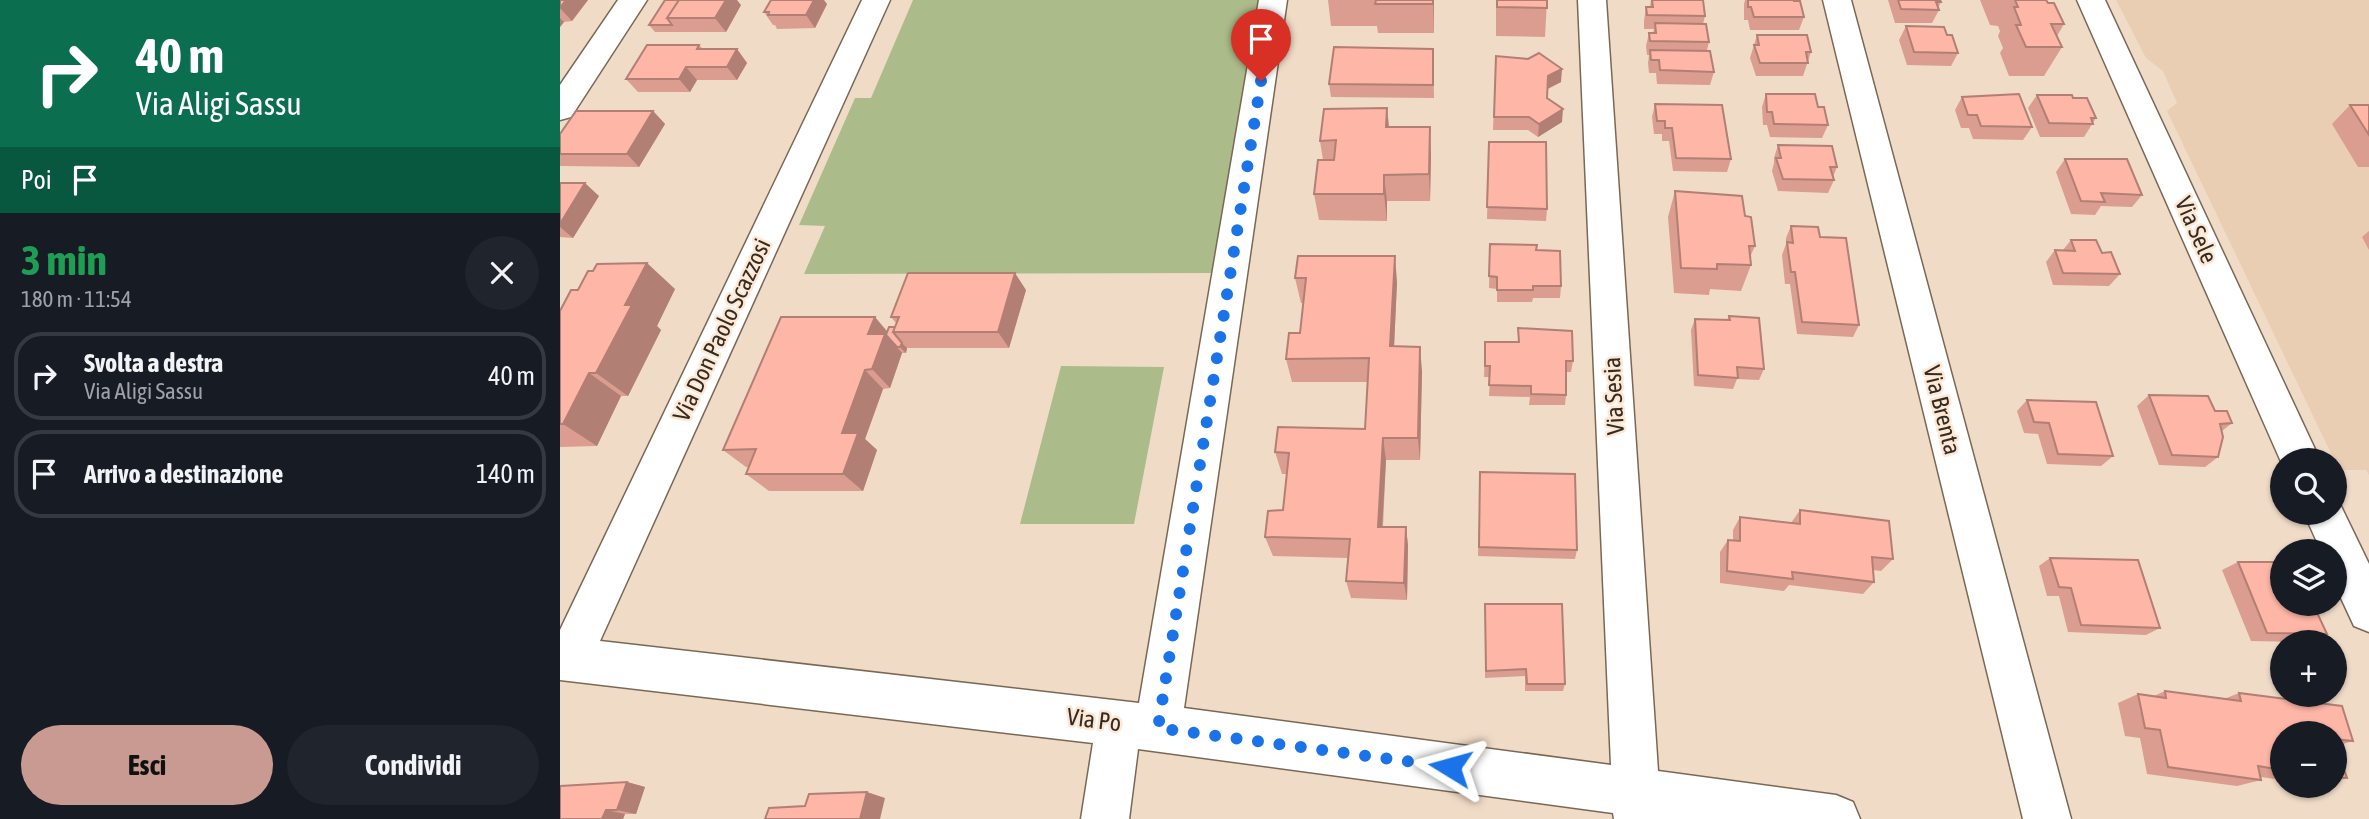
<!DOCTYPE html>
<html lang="it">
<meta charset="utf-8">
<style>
body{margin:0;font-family:"Asap Condensed",sans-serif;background:#20242c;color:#f1f3f6;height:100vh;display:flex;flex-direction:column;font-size:26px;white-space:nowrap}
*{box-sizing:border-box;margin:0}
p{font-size:23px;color:#9ea1a6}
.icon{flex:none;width:38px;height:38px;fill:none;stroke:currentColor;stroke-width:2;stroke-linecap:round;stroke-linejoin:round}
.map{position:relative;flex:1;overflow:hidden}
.details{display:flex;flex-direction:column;background:#171b24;width:560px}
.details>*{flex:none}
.top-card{background:#0b6e4f;color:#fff;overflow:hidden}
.controls{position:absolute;left:1710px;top:448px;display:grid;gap:14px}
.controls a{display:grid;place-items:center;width:77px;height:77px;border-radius:50%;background:#171b24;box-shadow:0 2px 5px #0004;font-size:35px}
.pin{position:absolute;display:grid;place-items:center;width:60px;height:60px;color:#fff;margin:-72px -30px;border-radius:50% 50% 50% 0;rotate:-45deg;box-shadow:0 0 7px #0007}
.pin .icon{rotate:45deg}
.me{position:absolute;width:77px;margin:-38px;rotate:278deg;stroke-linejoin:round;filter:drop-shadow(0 0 5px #0008)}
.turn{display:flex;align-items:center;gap:24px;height:147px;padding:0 21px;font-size:32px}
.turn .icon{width:91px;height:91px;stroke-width:2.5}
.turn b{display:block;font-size:49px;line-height:60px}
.then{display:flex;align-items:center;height:66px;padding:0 21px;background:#0003;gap:14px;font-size:26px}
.round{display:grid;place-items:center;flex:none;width:74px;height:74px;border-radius:37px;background:#20242c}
.overview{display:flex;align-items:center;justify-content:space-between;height:119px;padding:0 21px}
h1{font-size:42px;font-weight:700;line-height:52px;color:#1e9e55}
.primary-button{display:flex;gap:14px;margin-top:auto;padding:14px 21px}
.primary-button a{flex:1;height:80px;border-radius:42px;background:#c89a91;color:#111;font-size:28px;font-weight:700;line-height:80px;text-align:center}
.primary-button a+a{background:#20242c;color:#f1f3f6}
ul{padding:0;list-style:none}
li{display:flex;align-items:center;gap:21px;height:88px;margin:0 14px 10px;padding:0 7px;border:4px solid #363941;border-radius:28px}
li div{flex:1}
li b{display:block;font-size:26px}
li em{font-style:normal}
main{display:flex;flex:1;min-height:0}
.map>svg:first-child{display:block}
</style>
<main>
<section class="details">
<div class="top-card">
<div class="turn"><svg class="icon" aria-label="right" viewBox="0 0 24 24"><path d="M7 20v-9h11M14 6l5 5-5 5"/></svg><div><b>40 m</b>Via Aligi Sassu</div></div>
<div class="then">Poi<svg class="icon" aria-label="arrive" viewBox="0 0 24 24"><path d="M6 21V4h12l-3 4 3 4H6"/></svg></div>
</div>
<div class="overview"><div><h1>3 min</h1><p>180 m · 11:54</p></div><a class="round"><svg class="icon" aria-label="close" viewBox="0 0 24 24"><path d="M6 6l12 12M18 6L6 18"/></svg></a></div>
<ul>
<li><svg class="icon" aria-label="right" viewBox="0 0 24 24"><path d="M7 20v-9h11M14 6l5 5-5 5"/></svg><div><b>Svolta a destra</b><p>Via Aligi Sassu</p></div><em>40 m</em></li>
<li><svg class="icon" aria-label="arrive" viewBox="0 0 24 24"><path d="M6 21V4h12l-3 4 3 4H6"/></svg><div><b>Arrivo a destinazione</b></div><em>140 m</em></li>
</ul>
<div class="primary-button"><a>Esci</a><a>Condividi</a></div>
</section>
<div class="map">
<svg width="1809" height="819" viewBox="0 0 1809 819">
<rect width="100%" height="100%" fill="#f0dbc7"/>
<path fill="#e9ceb4" d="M 1556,0 L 1809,0 L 1809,475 L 1806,470 L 1779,470 L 1607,111 L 1617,103 L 1603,71 L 1586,58 Z"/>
<path fill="#abbc8a" d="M 353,0 L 699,0 L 654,273 L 244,274 L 265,226 L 239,225 L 295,98 L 311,98 Z
M 501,366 L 604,367 L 574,524 L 460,524 Z"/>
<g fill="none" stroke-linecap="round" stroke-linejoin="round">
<g stroke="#7a6856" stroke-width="3">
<path id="minor" d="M 58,0 L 87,0 L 11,117 L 0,120 L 0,85 Z
M 302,0 L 330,0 L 40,641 L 579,703 L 699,0 L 727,0 L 624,708 L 1051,765 L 1018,0 L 1046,0 L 1098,771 L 1276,795 L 1293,802 L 1300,819 L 1054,819 L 1053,813 L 578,749 L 569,819 L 521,819 L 533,743 L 0,680 L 0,630 Z
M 1263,0 L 1291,0 L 1511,819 L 1463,819 Z
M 1517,0 L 1545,0 L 1760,460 L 1722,460 L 1722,464 Z
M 1774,498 L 1778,500 L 1809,564 L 1809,632 L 1794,626 L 1774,583 L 1774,551 L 1761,551 L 1744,513 L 1774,513 Z"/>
</g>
<use href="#minor" fill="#fff" fill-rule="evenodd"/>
</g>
<path fill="#da9d8f" d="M 0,0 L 28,0 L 12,21 L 4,22 L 0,27 Z
M 105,0 L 181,5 L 166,32 L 95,32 L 89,25 Z
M 768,0 L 874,0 L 874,33 L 818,33 L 817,26 L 771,26 Z
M 936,0 L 987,0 L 985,37 L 936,36 Z
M 1091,0 L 1143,0 L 1145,16 L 1143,24 L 1149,42 L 1147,50 L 1154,72 L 1150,85 L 1097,84 L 1096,73 L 1089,73 L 1088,63 L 1089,55 L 1087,55 L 1086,46 L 1089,33 L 1093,33 L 1094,29 L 1084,29 L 1084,21 L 1086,7 L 1090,7 Z
M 1185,0 L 1234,0 L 1244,17 L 1239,30 L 1190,30 L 1188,20 L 1184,20 L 1184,4 Z
M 1328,0 L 1380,0 L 1381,2 L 1378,8 L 1379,10 L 1372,23 L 1335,23 Z
M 1420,0 L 1486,0 L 1504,24 L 1497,36 L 1502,47 L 1484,76 L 1449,76 L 1440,53 L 1443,48 L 1438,36 L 1440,31 L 1438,26 L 1430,25 Z
M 267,4 L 255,28 L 217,29 L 215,25 L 213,25 L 204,12 Z
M 1346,26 L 1387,35 L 1398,53 L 1391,66 L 1347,65 L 1339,40 Z
M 1197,35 L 1251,52 L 1243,76 L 1196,76 L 1190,58 Z
M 139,45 L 143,49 L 177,49 L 187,63 L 177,80 L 137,80 L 130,92 L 78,92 L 66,79 Z
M 873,49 L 874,98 L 771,97 L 769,84 Z
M 936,56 L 1001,82 L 988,89 L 987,98 L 1002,122 L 978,137 L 968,130 L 933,130 Z
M 1206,94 L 1258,107 L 1268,125 L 1262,138 L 1210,137 L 1207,125 L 1203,125 L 1202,107 Z
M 1477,95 L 1513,98 L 1536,118 L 1524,137 L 1480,137 L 1468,108 Z
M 1402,97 L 1472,127 L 1463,140 L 1413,139 L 1409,128 L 1401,128 L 1395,110 Z
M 1095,104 L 1171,159 L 1167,172 L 1113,171 L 1109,141 L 1102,141 L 1102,134 L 1094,134 L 1092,117 Z
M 1790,105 L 1809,105 L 1809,167 L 1798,167 L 1772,124 Z
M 93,111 L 105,124 L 79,167 L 0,166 L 0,134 Z
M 829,127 L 871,154 L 870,201 L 827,201 L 827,221 L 759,220 L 754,194 L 763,160 L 760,141 Z
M 929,142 L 987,209 L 986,221 L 927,219 Z
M 1218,145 L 1277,167 L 1273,177 L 1274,180 L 1268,193 L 1218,191 L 1212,171 L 1214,163 L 1214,158 Z
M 1505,159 L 1582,195 L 1572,207 L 1541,206 L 1535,215 L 1511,214 L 1496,172 Z
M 0,183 L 39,196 L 13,238 L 0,237 Z
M 1115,191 L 1185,216 L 1195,246 L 1190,257 L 1191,265 L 1181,291 L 1150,289 L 1149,295 L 1114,293 L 1108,217 Z
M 1231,226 L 1260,237 L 1299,325 L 1293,337 L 1237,334 L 1230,284 L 1225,284 L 1222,255 L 1226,244 L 1226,238 Z
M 1809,231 L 1809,250 L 1802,237 Z
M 1511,240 L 1542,253 L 1560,274 L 1549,286 L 1493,285 L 1486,262 L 1495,250 L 1503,250 Z
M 930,244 L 976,250 L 1001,286 L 1000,298 L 973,298 L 972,302 L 937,302 L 937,289 L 929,288 Z
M 735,278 L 837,282 L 834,346 L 862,371 L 860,460 L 826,460 L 823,527 L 846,527 L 848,546 L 847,600 L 791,598 L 786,581 L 788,558 L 713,556 L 705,537 L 723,510 L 727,474 L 722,474 L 715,452 L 805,429 L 807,382 L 732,382 L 726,359 L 740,333 L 743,303 L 741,303 Z
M 115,289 L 97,326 L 101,330 L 68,396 L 61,396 L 37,446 L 0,447 L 0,311 Z
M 466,290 L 449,348 L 347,348 L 346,353 L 342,353 L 330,388 L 323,389 L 305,439 L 317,450 L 303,491 L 209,491 L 186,474 L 189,467 L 186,467 L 163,450 L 327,331 L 335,327 L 336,323 L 331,317 Z
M 1169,316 L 1204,369 L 1199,380 L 1177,379 L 1173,389 L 1134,386 L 1131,330 L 1135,319 L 1167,320 Z
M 958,328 L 1013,361 L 1011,372 L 1006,372 L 1006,395 L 1005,405 L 969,405 L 970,397 L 929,396 L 930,377 L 924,377 L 925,342 L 958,342 Z
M 1589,395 L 1655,411 L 1672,423 L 1662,431 L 1658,457 L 1645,467 L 1599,465 L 1577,406 Z
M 1467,400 L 1553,456 L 1541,466 L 1487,464 L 1478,434 L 1464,433 L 1457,411 Z
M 920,472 L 1017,550 L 1015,559 L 918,556 Z
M 1240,510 L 1333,559 L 1321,571 L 1313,570 L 1314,582 L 1303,594 L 1229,585 L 1224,591 L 1160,583 L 1160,552 L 1168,540 L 1173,540 L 1173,530 L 1180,517 L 1231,523 Z
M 1490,558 L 1600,628 L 1586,635 L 1508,632 L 1499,596 L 1487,596 L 1479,566 Z
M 1678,562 L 1767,634 L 1749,642 L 1691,641 L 1662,570 Z
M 925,612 L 1005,684 L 1003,691 L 965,691 L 965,676 L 925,678 Z
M 1605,691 L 1664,699 L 1679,693 L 1793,741 L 1776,746 L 1787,778 L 1774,781 L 1774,733 L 1722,733 L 1722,780 L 1701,777 L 1701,780 L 1677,786 L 1587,774 L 1580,738 L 1565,736 L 1558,703 L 1578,694 L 1594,696 Z
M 67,782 L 85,787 L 76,814 L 65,814 L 63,819 L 0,819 Z"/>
<path fill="#b27f74" d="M 6,0 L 28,0 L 12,21 L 0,8 Z
M 166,0 L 177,0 L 181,5 L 166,32 L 155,18 Z
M 254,0 L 264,0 L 267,4 L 255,28 L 246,15 Z
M 873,0 L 874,0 L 874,33 Z
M 0,18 L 4,22 L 0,27 Z
M 177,49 L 187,63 L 177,80 L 167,67 Z
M 126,67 L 137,80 L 130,92 L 119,79 Z
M 1002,69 L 1001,82 L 987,89 L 988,76 Z
M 827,108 L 830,136 L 826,127 Z
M 1003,109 L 1002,122 L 978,137 L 979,124 Z
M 93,111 L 105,124 L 79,167 L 67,154 Z
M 870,127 L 871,154 L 870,201 L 869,174 Z
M 824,175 L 827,201 L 827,221 L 824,194 Z
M 25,183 L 39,196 L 13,238 L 0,227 L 0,224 Z
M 835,256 L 837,282 L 833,370 L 830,346 Z
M 87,263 L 115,289 L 97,326 L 101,330 L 68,396 L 36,373 L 65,305 Z
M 455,273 L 466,290 L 449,348 L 438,332 Z
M 315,317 L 332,337 L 331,341 L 342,353 L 330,388 L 312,369 L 308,334 Z
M 342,343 L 347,348 L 346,353 L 340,347 Z
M 860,347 L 862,371 L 860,460 L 858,438 Z
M 305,370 L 323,389 L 305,439 L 317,450 L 303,491 L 283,474 L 282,433 Z
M 29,373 L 61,396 L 37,446 L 3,424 Z
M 823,438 L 826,460 L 821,547 L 818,527 Z
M 846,527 L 848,546 L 847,600 L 844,583 Z
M 67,782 L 85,787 L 76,814 L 57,810 Z
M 307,792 L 325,798 L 320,819 L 300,819 Z
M 46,810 L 65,814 L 63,819 L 42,819 Z"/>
<path fill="#feb6a6" stroke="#b27f74" stroke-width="2" d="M 0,0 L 6,0 L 0,8 Z
M 105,0 L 119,0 L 107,18 L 112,25 L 89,25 Z
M 119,0 L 166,0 L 155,18 L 107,18 Z
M 211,0 L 254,0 L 246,15 L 208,15 L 209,12 L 204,12 Z
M 816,0 L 873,0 L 873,4 L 815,4 Z
M 937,0 L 987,0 L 987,8 L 937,7 Z
M 1092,0 L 1143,0 L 1145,16 L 1087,15 L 1086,7 L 1093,7 Z
M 1188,0 L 1234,0 L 1234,1 L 1240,1 L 1244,17 L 1194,17 L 1191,7 L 1188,7 Z
M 1338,0 L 1380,0 L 1381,2 L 1376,2 L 1379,10 L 1341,9 Z
M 1455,0 L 1486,0 L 1488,3 L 1494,3 L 1504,24 L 1491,24 L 1502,47 L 1466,47 L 1456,25 L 1461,25 L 1454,7 L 1458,7 Z
M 1095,23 L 1146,24 L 1149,42 L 1090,41 L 1089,33 L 1096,33 Z
M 1346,26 L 1384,27 L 1387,35 L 1392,35 L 1398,53 L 1354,52 Z
M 1197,35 L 1247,35 L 1251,52 L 1246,52 L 1248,63 L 1200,63 L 1194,45 L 1199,45 Z
M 87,45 L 139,45 L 137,49 L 177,49 L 167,67 L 126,67 L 119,79 L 66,79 Z
M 774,47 L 873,49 L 873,85 L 769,84 Z
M 1090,50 L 1150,51 L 1154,72 L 1100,70 L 1099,60 L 1091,60 Z
M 979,53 L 1002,69 L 988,76 L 987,98 L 1003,109 L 979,124 L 969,117 L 934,117 L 936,56 L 968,59 Z
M 1206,94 L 1255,94 L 1258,107 L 1264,107 L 1268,125 L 1214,124 L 1212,112 L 1207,112 Z
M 1459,94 L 1472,127 L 1421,126 L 1417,115 L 1408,115 L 1402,97 Z
M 1477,95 L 1512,95 L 1513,98 L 1527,98 L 1536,118 L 1531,118 L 1533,124 L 1489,123 Z
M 1095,104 L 1162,105 L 1171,159 L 1116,158 L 1112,128 L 1105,128 L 1105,121 L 1097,121 Z
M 1790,105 L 1809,105 L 1809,135 Z
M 827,108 L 826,127 L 870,127 L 869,174 L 824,175 L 824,194 L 754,194 L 758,160 L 774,160 L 776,140 L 760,141 L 764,109 Z
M 16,111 L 93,111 L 67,154 L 0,154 L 0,134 Z
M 929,142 L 986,142 L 987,209 L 927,207 Z
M 1218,145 L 1272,146 L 1277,167 L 1270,167 L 1274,180 L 1223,179 L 1216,158 L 1221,158 Z
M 1505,159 L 1567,159 L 1582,195 L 1541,193 L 1545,202 L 1521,201 Z
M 0,183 L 25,183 L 0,224 Z
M 1115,191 L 1182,196 L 1185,216 L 1191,217 L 1195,246 L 1189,246 L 1191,265 L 1157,264 L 1157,269 L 1121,268 Z
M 1231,226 L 1258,227 L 1260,237 L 1286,238 L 1299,325 L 1242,322 L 1235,272 L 1231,272 L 1227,242 L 1233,243 Z
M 1511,240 L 1536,240 L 1542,253 L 1551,252 L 1560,274 L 1503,273 L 1495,250 L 1515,251 Z
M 930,244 L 977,245 L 976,250 L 1000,251 L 1001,286 L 973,286 L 973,290 L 937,290 L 937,277 L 929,276 Z
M 738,256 L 835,256 L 830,346 L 860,347 L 858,438 L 823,438 L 818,527 L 846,527 L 844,583 L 786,581 L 790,539 L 705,537 L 708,511 L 723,510 L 729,453 L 715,452 L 718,427 L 805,429 L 809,358 L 726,359 L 729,333 L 740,333 L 746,278 L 735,278 Z
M 87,263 L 65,305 L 72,305 L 36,373 L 29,373 L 3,424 L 0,424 L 0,311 L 11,290 L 18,290 L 28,271 L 33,271 L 37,264 Z
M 348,273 L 455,273 L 438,332 L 333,332 L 339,317 L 331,317 Z
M 1169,316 L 1199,318 L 1204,369 L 1177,367 L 1178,378 L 1138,375 L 1135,319 L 1170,320 Z
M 221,317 L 315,317 L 308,334 L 325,334 L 312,369 L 305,370 L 282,433 L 298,433 L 283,474 L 186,474 L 196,449 L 163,450 Z
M 329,327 L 335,327 L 333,332 L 342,343 L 340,347 L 337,347 L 326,335 Z
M 958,328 L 1012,331 L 1013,361 L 1006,361 L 1006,395 L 971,394 L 971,386 L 929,385 L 930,366 L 925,366 L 925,342 L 959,342 Z
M 1589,395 L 1648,396 L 1655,411 L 1667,411 L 1672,423 L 1660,424 L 1663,437 L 1658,457 L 1612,455 Z
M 1467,400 L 1536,402 L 1553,456 L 1498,454 L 1489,423 L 1474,422 Z
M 920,472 L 1015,474 L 1017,550 L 919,547 Z
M 1240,510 L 1329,521 L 1333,559 L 1312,557 L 1314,582 L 1232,572 L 1233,579 L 1167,571 L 1168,540 L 1180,541 L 1180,517 L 1240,524 Z
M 1490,558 L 1578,560 L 1600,628 L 1521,625 L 1511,588 L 1499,587 Z
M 1678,562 L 1722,562 L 1722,604 L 1753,604 L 1767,634 L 1707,633 Z
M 925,604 L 1002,604 L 1005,684 L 967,684 L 966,669 L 926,671 Z
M 1605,691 L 1681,701 L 1679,693 L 1782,706 L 1793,741 L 1774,739 L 1774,733 L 1722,733 L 1722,770 L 1698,766 L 1701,780 L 1608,767 L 1600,730 L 1585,728 L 1578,694 L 1606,698 Z
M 1774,741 L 1787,778 L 1774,777 Z
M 67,782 L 57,810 L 46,810 L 42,819 L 0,819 L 0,786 Z
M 307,792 L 300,819 L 205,819 L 209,808 L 245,806 L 249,794 Z"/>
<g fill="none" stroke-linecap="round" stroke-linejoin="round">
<path stroke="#1a73e8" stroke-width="12" stroke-dasharray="0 21.6" d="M 701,81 L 598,728 L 890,767"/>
</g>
<g text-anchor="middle" stroke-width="5" stroke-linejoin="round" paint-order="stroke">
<g font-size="24" fill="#342c24" stroke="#fee8d3">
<text transform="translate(1636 230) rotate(66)" y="8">Via Sele</text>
<text transform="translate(162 330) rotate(-65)" y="8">Via Don Paolo Scazzosi</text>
<text transform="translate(1054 396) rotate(-93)" y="8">Via Sesia</text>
<text transform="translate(1382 410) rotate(76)" y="8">Via Brenta</text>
<text transform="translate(534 720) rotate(7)" y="8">Via Po</text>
</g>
</g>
</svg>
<div class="controls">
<a><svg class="icon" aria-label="search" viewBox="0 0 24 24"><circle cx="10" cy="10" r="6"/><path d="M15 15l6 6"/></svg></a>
<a><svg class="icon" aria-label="layers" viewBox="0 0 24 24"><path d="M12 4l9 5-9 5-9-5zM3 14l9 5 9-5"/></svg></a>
<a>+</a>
<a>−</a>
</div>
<div class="pin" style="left:701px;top:81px;background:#d93025"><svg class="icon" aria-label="arrive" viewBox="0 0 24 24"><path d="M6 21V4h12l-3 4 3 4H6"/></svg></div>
<svg class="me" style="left:890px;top:767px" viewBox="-20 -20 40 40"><path d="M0-17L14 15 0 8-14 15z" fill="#1a73e8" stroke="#fff" stroke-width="4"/></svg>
</div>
</main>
